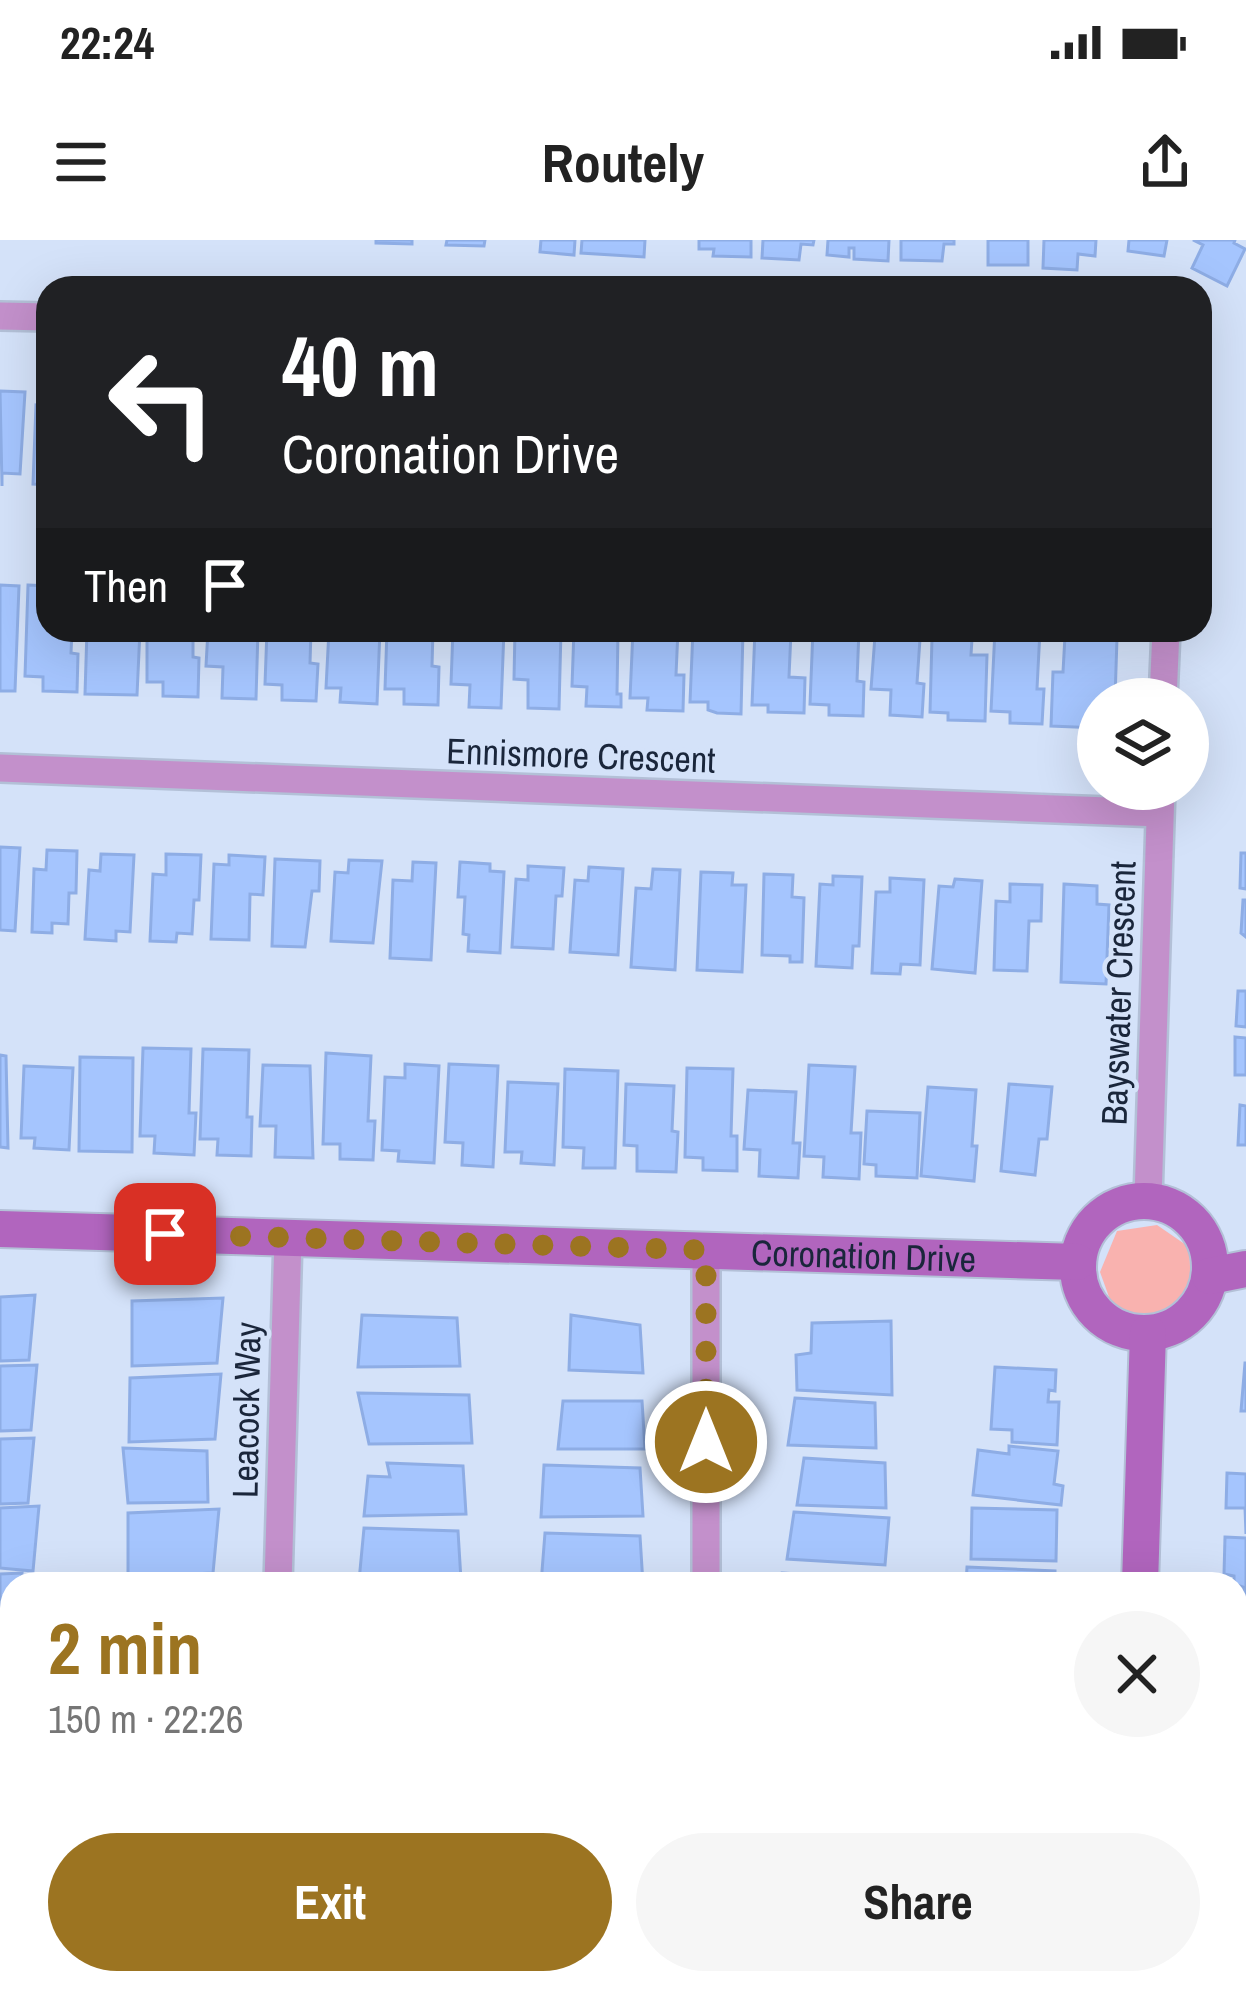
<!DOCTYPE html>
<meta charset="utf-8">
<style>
body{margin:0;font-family:"Archivo Narrow",sans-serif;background:#f6f6f6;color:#222;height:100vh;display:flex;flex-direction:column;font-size:45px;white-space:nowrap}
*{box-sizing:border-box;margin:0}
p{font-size:39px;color:#767676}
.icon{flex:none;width:66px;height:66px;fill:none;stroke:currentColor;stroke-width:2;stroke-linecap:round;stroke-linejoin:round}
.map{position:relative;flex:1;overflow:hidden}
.drawer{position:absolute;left:0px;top:1332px;width:1248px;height:423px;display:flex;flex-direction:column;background:#fff;border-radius:36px 36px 0 0;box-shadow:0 12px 48px #0002}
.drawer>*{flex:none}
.banner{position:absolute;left:36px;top:36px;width:1176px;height:366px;border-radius:36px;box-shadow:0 12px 48px #0002;background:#202124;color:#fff;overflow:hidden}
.fabs{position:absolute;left:1077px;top:438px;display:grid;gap:24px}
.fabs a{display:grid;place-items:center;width:132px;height:132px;border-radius:50%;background:#fff;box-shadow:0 12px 48px #0002;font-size:60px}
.pin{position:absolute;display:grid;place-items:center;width:102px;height:102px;color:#fff;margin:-51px;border-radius:24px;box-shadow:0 6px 18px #0006}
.me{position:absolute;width:132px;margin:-66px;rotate:0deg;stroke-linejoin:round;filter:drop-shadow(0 0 9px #0008)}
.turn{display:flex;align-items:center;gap:42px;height:252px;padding:0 48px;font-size:54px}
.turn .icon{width:156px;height:156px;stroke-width:2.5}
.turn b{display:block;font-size:84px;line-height:102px}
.then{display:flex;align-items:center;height:114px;padding:0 48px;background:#0003;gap:24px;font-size:45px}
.round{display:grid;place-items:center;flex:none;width:126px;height:126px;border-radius:63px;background:#f6f6f6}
.head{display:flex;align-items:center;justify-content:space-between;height:204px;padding:0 48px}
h1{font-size:72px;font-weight:800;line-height:90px;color:#9c7421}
.action{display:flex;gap:24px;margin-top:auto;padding:24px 48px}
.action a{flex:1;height:138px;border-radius:72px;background:#9c7421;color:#fff;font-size:48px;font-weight:800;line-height:138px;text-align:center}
.action a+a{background:#f6f6f6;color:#222}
.status{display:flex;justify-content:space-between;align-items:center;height:84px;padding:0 60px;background:#fff;direction:ltr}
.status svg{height:33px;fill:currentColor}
header{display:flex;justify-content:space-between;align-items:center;height:156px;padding:0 48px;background:#fff;font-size:54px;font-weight:800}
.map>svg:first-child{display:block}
</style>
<div class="status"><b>22:24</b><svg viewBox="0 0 49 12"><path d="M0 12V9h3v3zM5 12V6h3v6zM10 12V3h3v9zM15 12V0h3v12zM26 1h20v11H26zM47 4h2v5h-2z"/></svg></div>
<header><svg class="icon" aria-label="menu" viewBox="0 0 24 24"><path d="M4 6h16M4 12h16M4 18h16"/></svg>Routely<svg class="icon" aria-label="share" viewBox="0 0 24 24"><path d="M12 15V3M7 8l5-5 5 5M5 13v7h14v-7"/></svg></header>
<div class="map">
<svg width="1246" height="1754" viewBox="0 0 1246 1754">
<rect width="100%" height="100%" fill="#d4e2f9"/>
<path fill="#f9b2af" d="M 1157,985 L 1189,1007 C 1192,1054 1192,1063 1147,1081 L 1113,1068 L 1100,1032 L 1117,991 Z"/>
<path fill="#a5c5fe" stroke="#8eade5" stroke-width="3" d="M 376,0 L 412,0 L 412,4 L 376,3 Z
M 447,0 L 485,0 L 484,6 L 446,5 Z
M 541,0 L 575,0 L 574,15 L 540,12 Z
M 582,0 L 645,0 L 644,17 L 581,13 Z
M 699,0 L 751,0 L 751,17 L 713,16 L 714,9 L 699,9 Z
M 763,0 L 814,0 L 813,5 L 801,4 L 799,20 L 762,18 Z
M 828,0 L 889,0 L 888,21 L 854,19 L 854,8 L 849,8 L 849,17 L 827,15 Z
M 901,0 L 954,0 L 954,4 L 944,4 L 942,21 L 901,20 Z
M 988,0 L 1028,0 L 1028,25 L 988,25 Z
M 1044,0 L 1096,0 L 1095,16 L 1078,14 L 1077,30 L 1043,28 Z
M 1129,0 L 1167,0 L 1164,16 L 1128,11 Z
M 1193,0 L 1235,0 L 1234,3 L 1245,9 L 1227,46 L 1192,28 L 1203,5 Z
M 0,151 L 25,152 L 20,234 L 2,233 L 2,246 Z
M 36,165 L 48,166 L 48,245 L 33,244 Z
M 0,345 L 19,346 L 15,451 L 0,451 Z
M 28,345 L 48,346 L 48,390 L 72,390 L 71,413 L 78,414 L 77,452 L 43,451 L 43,437 L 25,436 Z
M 87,390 L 140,390 L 137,455 L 85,454 Z
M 147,390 L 193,390 L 193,417 L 199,418 L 198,457 L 163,456 L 163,442 L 147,442 Z
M 208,390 L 258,390 L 256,459 L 222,458 L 223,427 L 206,426 Z
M 267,390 L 311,390 L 310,423 L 318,424 L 316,461 L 282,460 L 282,445 L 265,444 Z
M 329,390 L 380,390 L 377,464 L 340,462 L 341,448 L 326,448 Z
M 387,390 L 433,390 L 432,426 L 439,427 L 438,465 L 404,464 L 404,449 L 385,449 Z
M 453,390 L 504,390 L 501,468 L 469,467 L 470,445 L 451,444 Z
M 515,390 L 561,390 L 559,469 L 528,468 L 528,440 L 514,439 Z
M 574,390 L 618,391 L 617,454 L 621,454 L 621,467 L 586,466 L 587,447 L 572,446 Z
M 633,390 L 678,390 L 676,435 L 684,435 L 683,471 L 647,470 L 648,458 L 630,458 Z
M 693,390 L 743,390 L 741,474 L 717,473 L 708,470 L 708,462 L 690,462 Z
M 755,390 L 791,392 L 789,437 L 805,438 L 804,473 L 768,472 L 768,465 L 752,465 Z
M 813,390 L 859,390 L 857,441 L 864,442 L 863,476 L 829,475 L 829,465 L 810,464 Z
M 995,390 L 1040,390 L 1037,449 L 1044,449 L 1042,484 L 1010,483 L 1010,472 L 991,471 Z
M 875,396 L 920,399 L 917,443 L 924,444 L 922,477 L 890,475 L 891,450 L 871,449 Z
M 1065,396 L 1117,398 L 1115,459 L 1098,459 L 1098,488 L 1051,486 L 1053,432 L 1063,432 Z
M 932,398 L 972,399 L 971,415 L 987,415 L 985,481 L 948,480 L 948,473 L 930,472 Z
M 0,607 L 20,608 L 15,691 L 0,690 Z
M 47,610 L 77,611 L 76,653 L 69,653 L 68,684 L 52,683 L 52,693 L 32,692 L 34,629 L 46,630 Z
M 1241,613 L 1246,613 L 1246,649 L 1240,648 Z
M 101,614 L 134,615 L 130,692 L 116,691 L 116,701 L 85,699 L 89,630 L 100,631 Z
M 166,614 L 201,615 L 199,660 L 194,660 L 192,694 L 177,693 L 176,702 L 150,701 L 153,634 L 166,635 Z
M 229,615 L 265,617 L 263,655 L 250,654 L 249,700 L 211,699 L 214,624 L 229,625 Z
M 275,619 L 320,621 L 319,651 L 312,651 L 305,707 L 272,706 Z
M 349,620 L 382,621 L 373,703 L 331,701 L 335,632 L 348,633 Z
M 413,622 L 436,623 L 431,720 L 390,718 L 393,640 L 412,641 Z
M 460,622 L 490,624 L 490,631 L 504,632 L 500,713 L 468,711 L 469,695 L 463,694 L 465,657 L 458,657 Z
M 528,626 L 564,628 L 562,656 L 556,656 L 553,709 L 512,707 L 516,639 L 528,640 Z
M 589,627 L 623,629 L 618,715 L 570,712 L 575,640 L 588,641 Z
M 653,629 L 680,630 L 675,730 L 631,727 L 636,648 L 651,649 Z
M 701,632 L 733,633 L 732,645 L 746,645 L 742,732 L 697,730 Z
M 764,634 L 793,635 L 792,657 L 804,658 L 802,722 L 790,722 L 790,716 L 762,715 Z
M 833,636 L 862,637 L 859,706 L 853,706 L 852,728 L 816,726 L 820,644 L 833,645 Z
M 890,638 L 924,640 L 920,725 L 901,724 L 900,734 L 872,733 L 876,652 L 890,652 Z
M 955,639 L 982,641 L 975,733 L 932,729 L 939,646 L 953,647 Z
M 1010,644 L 1042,645 L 1041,681 L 1029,681 L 1027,731 L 994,730 L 996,661 L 1010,662 Z
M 1064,644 L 1097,646 L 1097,664 L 1109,665 L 1106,744 L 1061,742 Z
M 1243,660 L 1246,660 L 1246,697 L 1241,693 Z
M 1238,751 L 1246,751 L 1246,787 L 1236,786 Z
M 1235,797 L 1246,798 L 1246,835 L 1235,835 Z
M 143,808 L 191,809 L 189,873 L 196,873 L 194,915 L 154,913 L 155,896 L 140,896 Z
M 203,809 L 249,810 L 247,877 L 252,877 L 251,916 L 217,915 L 218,899 L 200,899 Z
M 326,813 L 371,816 L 368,881 L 375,881 L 373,920 L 340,919 L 340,904 L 323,904 Z
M 0,815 L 6,816 L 8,908 L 0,907 Z
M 80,817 L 133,818 L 132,912 L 79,911 Z
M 405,824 L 439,826 L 434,923 L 398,921 L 399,911 L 382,910 L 385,837 L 405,838 Z
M 449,824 L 498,826 L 493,927 L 462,925 L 463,903 L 445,902 Z
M 263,825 L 310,826 L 313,918 L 275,917 L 276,886 L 260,886 Z
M 809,825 L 855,827 L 851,893 L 861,893 L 859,939 L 823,937 L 824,917 L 804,916 Z
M 24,826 L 73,828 L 69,910 L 34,908 L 35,898 L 21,898 Z
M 687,828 L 733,829 L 731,896 L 737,896 L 737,931 L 703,930 L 703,918 L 685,917 Z
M 565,829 L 618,831 L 615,928 L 583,928 L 584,908 L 563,907 Z
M 508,842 L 558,844 L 554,925 L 521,923 L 522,912 L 505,912 Z
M 626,844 L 674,846 L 672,891 L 678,892 L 676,932 L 637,931 L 637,906 L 624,905 Z
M 1009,844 L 1052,847 L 1047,899 L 1039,899 L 1035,935 L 1001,931 Z
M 928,847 L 976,850 L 972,906 L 977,906 L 974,941 L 921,936 Z
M 748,850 L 796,852 L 793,903 L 800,903 L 798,938 L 759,936 L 760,910 L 744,909 Z
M 1240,865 L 1246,866 L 1246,905 L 1238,905 Z
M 867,871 L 920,873 L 917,938 L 876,936 L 876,925 L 864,924 Z
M 35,1055 L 29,1120 L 0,1121 L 0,1057 Z
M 223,1058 L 217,1123 L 132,1126 L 132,1061 Z
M 362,1075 L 457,1078 L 460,1126 L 358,1127 Z
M 571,1075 L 640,1085 L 643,1133 L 569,1130 Z
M 891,1081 L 892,1155 L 797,1150 L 796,1115 L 811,1113 L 812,1083 Z
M 1245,1123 L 1246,1123 L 1246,1171 L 1241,1171 Z
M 37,1125 L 31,1190 L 0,1191 L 0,1126 Z
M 995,1127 L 1056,1130 L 1055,1151 L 1049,1150 L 1048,1162 L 1059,1162 L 1057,1205 L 1012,1202 L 1012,1190 L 991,1189 Z
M 221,1134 L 215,1199 L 129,1202 L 130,1138 Z
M 358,1153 L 469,1155 L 472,1203 L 369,1204 Z
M 795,1158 L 875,1163 L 876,1208 L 788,1205 Z
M 563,1161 L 642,1161 L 645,1209 L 558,1209 Z
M 34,1198 L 28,1263 L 0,1264 L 0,1199 Z
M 1009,1206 L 1058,1211 L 1054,1244 L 1063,1246 L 1061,1265 L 973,1255 L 978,1210 L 1009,1214 Z
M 123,1208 L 207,1211 L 208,1262 L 128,1263 Z
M 804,1218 L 885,1223 L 886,1268 L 797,1265 Z
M 387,1223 L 463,1226 L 466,1274 L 364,1276 L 368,1236 L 390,1237 Z
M 544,1225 L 640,1228 L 643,1276 L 541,1277 Z
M 1227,1233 L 1246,1234 L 1246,1294 L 1245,1268 L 1226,1268 Z
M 39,1266 L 33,1331 L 0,1328 L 0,1268 Z
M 972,1268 L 1057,1270 L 1056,1321 L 971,1319 Z
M 219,1269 L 213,1333 L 128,1337 L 128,1273 Z
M 794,1272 L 889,1278 L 885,1325 L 787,1319 Z
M 364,1288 L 458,1291 L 461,1340 L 359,1341 Z
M 545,1293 L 640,1296 L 643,1344 L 541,1344 Z
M 1225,1297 L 1246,1298 L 1246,1360 L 1242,1360 L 1243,1347 L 1234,1344 L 1234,1336 L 1224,1334 Z
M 967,1327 L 1055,1331 L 1055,1344 L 966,1344 Z
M 22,1333 L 21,1344 L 12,1344 L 12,1398 L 0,1399 L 0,1334 Z
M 782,1333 L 876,1339 L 876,1344 L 780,1344 Z
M 1236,1366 L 1246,1367 L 1246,1402 L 1236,1402 Z
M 0,1406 L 12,1406 L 12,1470 L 0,1471 Z
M 1236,1440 L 1246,1441 L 1246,1472 L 1236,1471 Z
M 12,1474 L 12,1539 L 0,1539 L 0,1475 Z
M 1236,1480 L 1246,1481 L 1246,1498 L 1236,1498 Z
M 1236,1509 L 1246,1510 L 1246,1571 L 1236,1570 Z
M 0,1550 L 9,1550 L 7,1612 L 0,1612 Z
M 1236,1572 L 1246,1572 L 1246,1637 L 1236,1637 Z
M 1236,1646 L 1246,1646 L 1246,1711 L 1236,1711 Z
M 1236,1715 L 1244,1715 L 1246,1723 L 1246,1754 L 1216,1754 L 1216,1748 L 1209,1748 L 1209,1743 L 1236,1743 Z
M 733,1743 L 831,1743 L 848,1754 L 746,1754 L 731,1746 Z
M 986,1743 L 1033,1743 L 1033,1747 L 986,1746 Z
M 946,1750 L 1010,1752 L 1010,1754 L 946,1754 Z"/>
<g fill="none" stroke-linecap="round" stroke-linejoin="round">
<g stroke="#b3c0d7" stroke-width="32">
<path id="street" d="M 0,76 L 48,77
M 1163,459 L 1166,390
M 0,528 L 1160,573
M 1148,959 L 1161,549
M 706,1011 L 706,1344
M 278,1344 L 288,998
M 0,1684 L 12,1685"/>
</g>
<g stroke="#b3c0d7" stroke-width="40">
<g id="secondary">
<circle cx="1144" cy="1027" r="66"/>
<path id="s1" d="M 0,989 L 1077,1022"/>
<path d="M 1210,1036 L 1246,1029"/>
<path d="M 1140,1344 L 1148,1093"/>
<path d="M 1116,1754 L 1118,1743"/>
</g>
</g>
<use href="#street" stroke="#c390cb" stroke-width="27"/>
<use href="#secondary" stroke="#b165be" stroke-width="36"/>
</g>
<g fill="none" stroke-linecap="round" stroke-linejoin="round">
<path stroke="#9c7421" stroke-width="21" stroke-dasharray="0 37.8" d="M 165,994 L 706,1010 L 706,1202"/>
</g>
<g text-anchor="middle" stroke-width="9" stroke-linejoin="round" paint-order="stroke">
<g font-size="36" fill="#1a263b" stroke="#d4e2f9">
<text transform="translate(581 515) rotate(2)" y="13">Ennismore Crescent</text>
<text transform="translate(1118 753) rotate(-88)" y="13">Bayswater Crescent</text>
<text dy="13" stroke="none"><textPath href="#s1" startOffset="864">Coronation Drive</textPath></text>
<text transform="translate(246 1170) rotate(-89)" y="13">Leacock Way</text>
</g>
</g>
</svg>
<div class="fabs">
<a><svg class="icon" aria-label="layers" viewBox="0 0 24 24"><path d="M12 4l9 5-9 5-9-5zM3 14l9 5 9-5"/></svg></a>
</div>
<div class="pin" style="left:165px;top:994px;background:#d93025"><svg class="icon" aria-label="arrive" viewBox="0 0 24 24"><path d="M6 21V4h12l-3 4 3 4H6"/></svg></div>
<svg class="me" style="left:706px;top:1202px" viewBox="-20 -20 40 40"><circle r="17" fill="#9c7421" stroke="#fff" stroke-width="3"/><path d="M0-11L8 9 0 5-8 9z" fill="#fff"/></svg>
<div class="banner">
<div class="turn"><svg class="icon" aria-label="left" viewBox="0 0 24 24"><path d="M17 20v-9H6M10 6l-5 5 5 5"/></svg><div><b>40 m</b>Coronation Drive</div></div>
<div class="then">Then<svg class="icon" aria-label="arrive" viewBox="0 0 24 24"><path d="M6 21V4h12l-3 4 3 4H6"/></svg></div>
</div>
<section class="drawer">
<div class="head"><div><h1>2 min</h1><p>150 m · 22:26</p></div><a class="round"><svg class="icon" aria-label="close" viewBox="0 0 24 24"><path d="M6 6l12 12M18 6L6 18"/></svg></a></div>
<div class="action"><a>Exit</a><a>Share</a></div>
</section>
</div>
